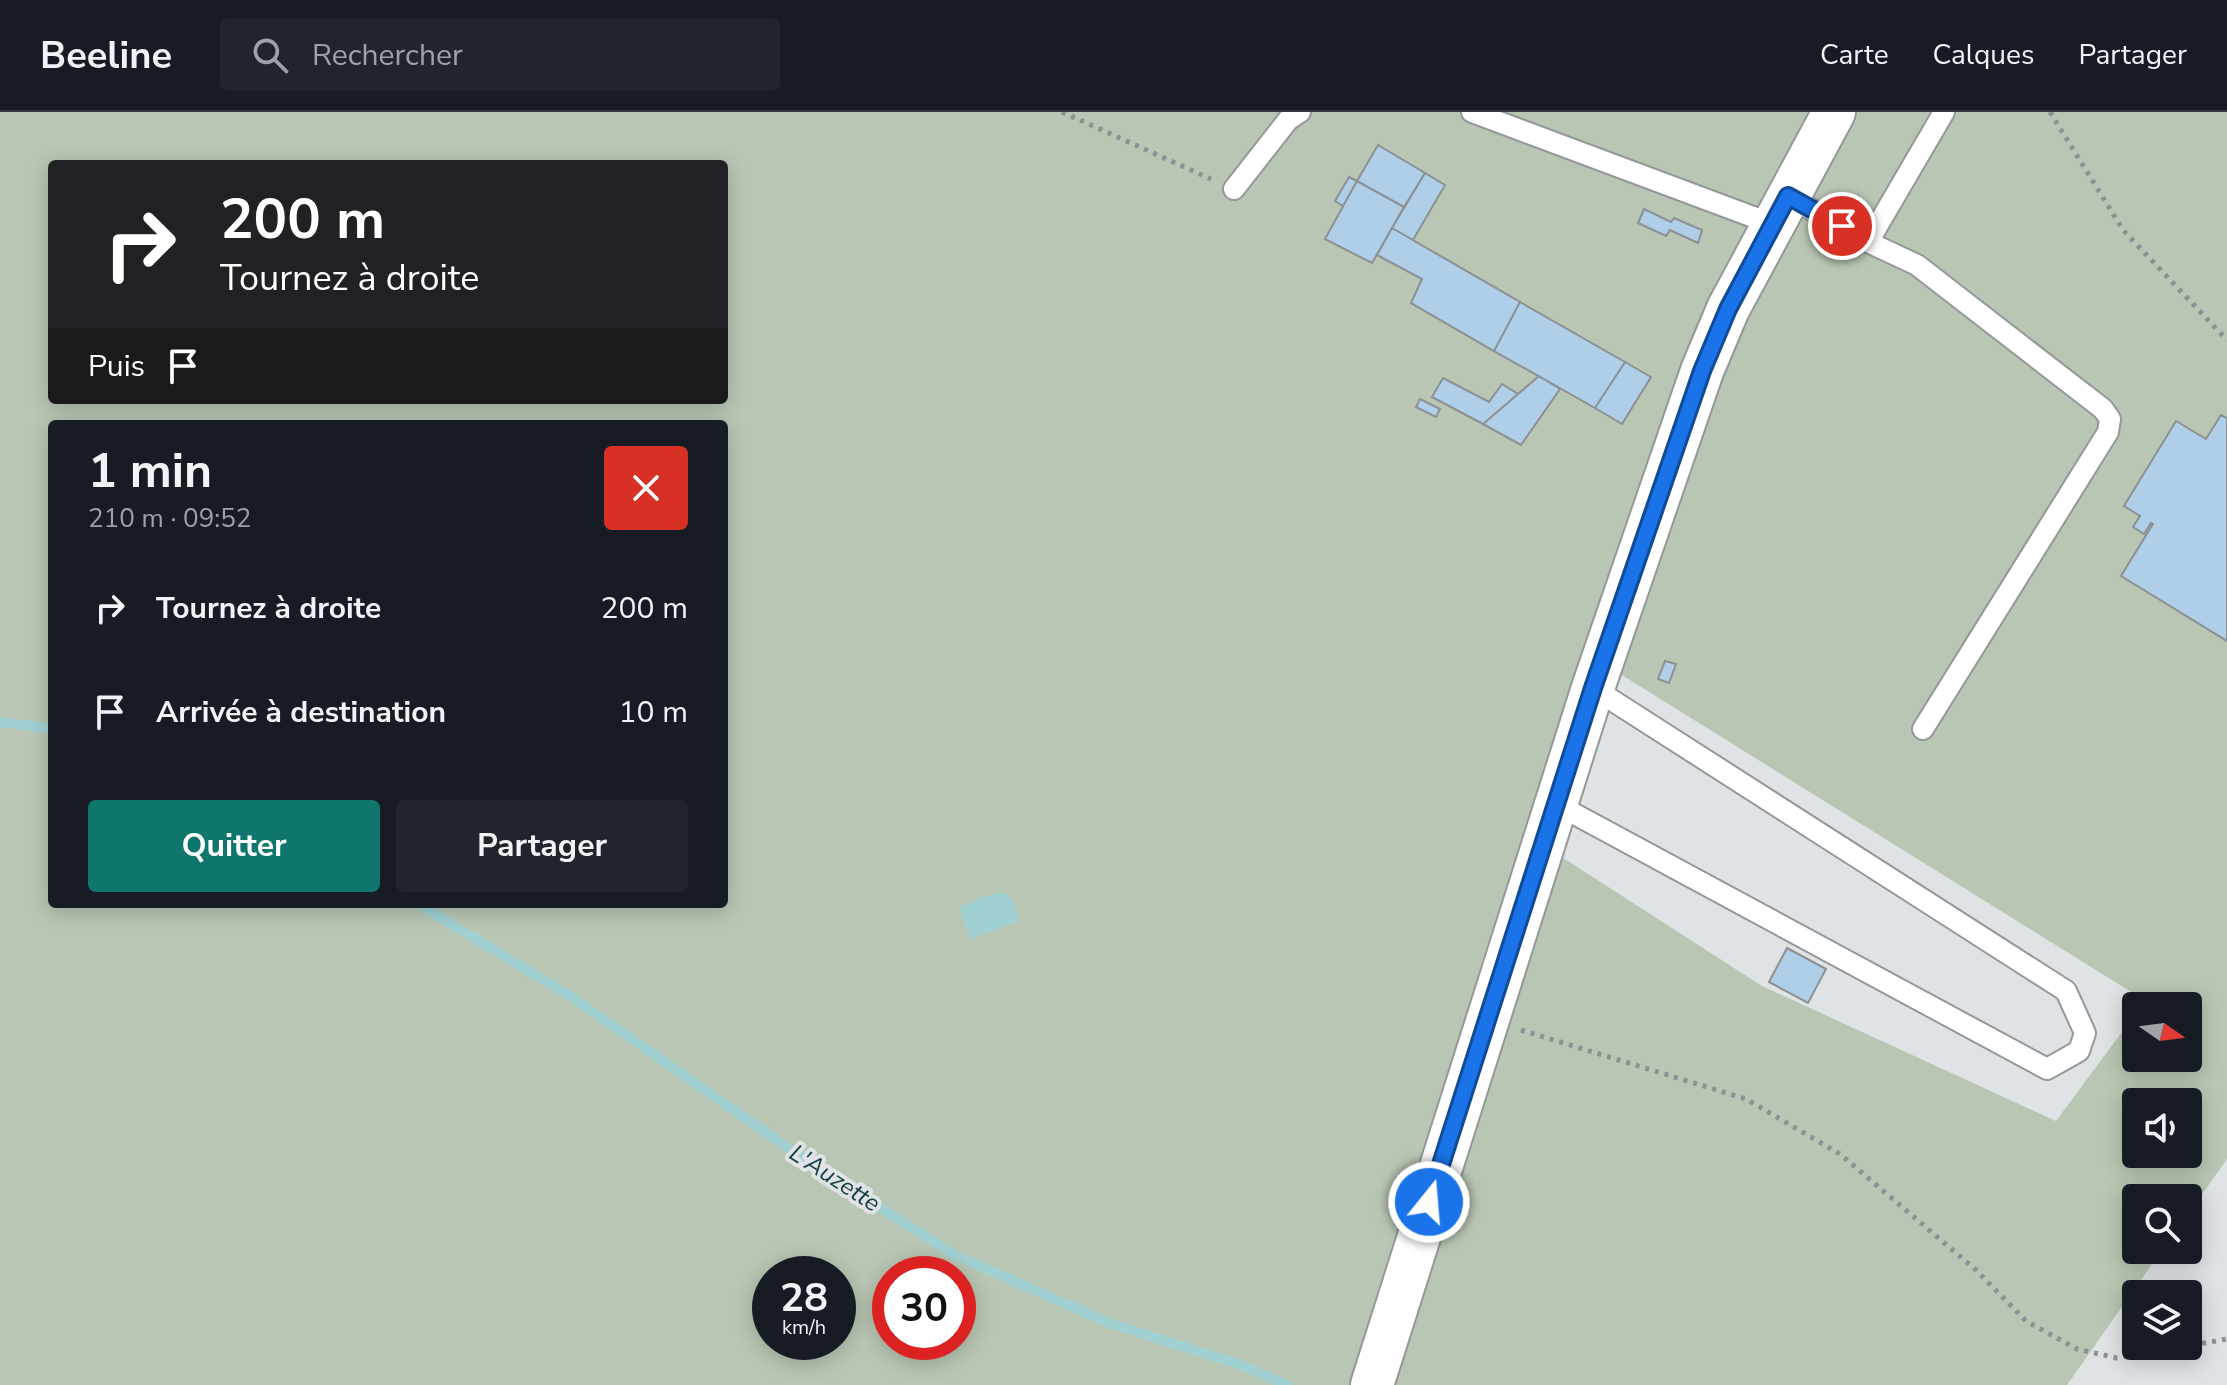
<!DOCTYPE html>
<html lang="fr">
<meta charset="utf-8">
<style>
body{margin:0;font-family:"Nunito Sans",sans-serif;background:#20242c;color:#f1f3f6;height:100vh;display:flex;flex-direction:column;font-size:30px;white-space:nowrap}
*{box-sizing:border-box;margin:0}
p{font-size:26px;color:#9ea1a6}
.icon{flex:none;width:44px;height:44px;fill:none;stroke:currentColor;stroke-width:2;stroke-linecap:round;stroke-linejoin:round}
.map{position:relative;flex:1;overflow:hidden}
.drawer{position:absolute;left:48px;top:308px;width:680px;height:488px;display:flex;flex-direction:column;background:#171b24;border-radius:8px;box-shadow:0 4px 20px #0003}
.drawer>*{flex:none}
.guide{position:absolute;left:48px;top:48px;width:680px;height:244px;border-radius:8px;box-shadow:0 4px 20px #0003;background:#202124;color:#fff;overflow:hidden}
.needle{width:52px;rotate:104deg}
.fabs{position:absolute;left:2122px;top:880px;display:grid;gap:16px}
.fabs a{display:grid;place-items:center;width:80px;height:80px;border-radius:8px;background:#171b24;box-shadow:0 4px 20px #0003;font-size:40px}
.speed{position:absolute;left:752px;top:1144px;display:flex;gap:16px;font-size:40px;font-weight:700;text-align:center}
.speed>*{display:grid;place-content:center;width:104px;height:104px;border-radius:50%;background:#171b24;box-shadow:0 4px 20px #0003;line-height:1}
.speed small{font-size:20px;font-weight:400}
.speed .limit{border:12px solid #d22;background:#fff;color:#111}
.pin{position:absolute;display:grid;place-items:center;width:68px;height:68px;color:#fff;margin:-34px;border:4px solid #fff;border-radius:50%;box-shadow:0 2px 8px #0007}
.me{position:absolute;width:88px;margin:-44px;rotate:17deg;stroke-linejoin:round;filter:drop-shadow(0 0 6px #0008)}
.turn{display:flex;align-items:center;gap:28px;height:168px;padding:0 40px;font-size:36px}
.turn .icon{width:104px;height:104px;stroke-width:2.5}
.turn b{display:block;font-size:56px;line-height:68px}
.then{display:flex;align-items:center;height:76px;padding:0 40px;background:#0003;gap:16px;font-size:30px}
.round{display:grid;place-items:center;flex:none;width:84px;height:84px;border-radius:8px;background:#20242c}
.head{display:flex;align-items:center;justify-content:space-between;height:136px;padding:0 40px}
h1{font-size:48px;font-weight:700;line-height:60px}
.cta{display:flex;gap:16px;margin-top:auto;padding:16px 40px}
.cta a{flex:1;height:92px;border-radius:8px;background:#0f766e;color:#fff;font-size:32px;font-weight:700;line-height:92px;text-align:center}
.cta a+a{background:#20242c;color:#f1f3f6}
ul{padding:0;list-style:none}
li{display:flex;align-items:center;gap:24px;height:104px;padding:0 40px}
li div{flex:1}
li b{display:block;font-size:30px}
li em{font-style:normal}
header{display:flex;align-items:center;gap:48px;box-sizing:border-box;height:112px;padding:0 40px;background:#171b24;border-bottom:2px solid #363941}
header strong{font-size:38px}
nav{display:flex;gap:44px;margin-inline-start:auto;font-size:28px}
.search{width:560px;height:72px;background:#20242c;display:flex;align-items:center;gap:20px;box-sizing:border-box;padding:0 28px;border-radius:8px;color:#9ea1a6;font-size:30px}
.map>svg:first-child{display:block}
</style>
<header>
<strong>Beeline</strong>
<div class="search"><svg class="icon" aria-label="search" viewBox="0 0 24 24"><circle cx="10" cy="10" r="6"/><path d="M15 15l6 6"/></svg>Rechercher</div>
<nav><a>Carte</a><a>Calques</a><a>Partager</a></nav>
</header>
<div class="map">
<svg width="2227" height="1273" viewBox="0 0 2227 1273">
<rect width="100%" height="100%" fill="#e0e3e6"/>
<path fill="#b9c6b3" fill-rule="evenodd" d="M 0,0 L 2227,0 L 2227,1047 L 2188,1102 L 2188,1086 L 2136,1086 L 2136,1138 L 2162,1138 L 2067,1273 L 0,1273 ZM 52,52 L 724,52 L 724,288 L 52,288 ZM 52,312 L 724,312 L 724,792 L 52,792 ZM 1617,560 L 2144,888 L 2141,894 L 2188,894 L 2188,946 L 2136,946 L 2136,901 L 2056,1009 L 1762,874 L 1557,742 ZM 2136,990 L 2188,990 L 2188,1042 L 2136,1042 ZM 770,1162 L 838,1162 L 838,1230 L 770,1230 ZM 890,1162 L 958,1162 L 958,1230 L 890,1230 Z"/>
<path fill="#a0d0d2" d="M 1003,780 L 1013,788 L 1020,809 L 970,827 L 959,795 L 985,784 Z"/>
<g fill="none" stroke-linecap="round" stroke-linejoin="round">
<path stroke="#a0d0d2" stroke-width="10" d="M 0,610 L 52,617
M 418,792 L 570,884 L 820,1058 L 955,1143 L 1109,1211 L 1241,1253 L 1287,1273"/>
</g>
<path fill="#afcfe9" stroke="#8c9092" stroke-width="2" d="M 1378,33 L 1425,61 L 1404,95 L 1357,69 Z
M 1425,61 L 1445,73 L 1413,128 L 1392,116 Z
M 1349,65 L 1357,69 L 1343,94 L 1335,89 Z
M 1357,69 L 1404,95 L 1372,151 L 1325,127 Z
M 1644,97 L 1671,110 L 1674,106 L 1702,118 L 1698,131 L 1670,118 L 1666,124 L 1638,111 Z
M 1392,116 L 1520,190 L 1494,239 L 1411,191 L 1422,167 L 1377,143 Z
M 1520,190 L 1625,250 L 1595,296 L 1494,239 Z
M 1625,250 L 1651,265 L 1622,312 L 1595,296 Z
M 1539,264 L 1560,277 L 1521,333 L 1483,312 Z
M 1443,266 L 1489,290 L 1502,272 L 1518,282 L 1483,312 L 1432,285 Z
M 1420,287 L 1440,297 L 1436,305 L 1416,295 Z
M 2221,303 L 2227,306 L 2227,529 L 2121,464 L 2153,412 L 2151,411 L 2144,422 L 2133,415 L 2140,404 L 2124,394 L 2176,309 L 2206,327 Z
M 1665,549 L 1676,552 L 1669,571 L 1658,567 Z
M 1787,836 L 1826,857 L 1808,891 L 1769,870 Z"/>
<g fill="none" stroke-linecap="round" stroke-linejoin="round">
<g stroke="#94989a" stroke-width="24">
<path id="lane" d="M 1472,0 L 1772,112
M 1234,77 L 1288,8 L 1300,0
M 1788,84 L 1868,130 L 1944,0
M 1868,130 L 1917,153 L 2103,297 L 2110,307 L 2108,320 L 1923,617
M 1556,692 L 2047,957 L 2079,939 L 2085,921 L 2066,879 L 1593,576"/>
</g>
<g stroke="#94989a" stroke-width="46">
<path id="street" d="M 1372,1273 L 1593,576 L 1702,259 L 1728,197 L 1834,0"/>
</g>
<path stroke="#8e9193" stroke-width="5" stroke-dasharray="4 6" stroke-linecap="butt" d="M 1062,0 L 1211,67
M 2050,0 L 2123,118 L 2227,228
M 1521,918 L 1746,987 L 1840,1042 L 1976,1158 L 2026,1209 L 2077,1237 L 2117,1246 L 2227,1227"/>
<use href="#lane" stroke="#fff" stroke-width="20"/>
<use href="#street" stroke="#fff" stroke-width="42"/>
</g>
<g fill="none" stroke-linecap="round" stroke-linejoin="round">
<g stroke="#114b97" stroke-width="20">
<path id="route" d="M 1429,1090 L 1593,576 L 1702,259 L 1728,197 L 1788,84 L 1842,114"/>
</g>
<use href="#route" stroke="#1a73e8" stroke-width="14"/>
</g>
<g text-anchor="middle" stroke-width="8" stroke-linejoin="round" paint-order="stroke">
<g font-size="24" font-style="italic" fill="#113f40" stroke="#e0e3e6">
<text transform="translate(835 1066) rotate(33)" y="8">L'Auzette</text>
</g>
</g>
</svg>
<div class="fabs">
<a><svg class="needle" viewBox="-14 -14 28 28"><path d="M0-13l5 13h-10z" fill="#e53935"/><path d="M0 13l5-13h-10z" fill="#9ea1a6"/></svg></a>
<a><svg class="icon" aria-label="sound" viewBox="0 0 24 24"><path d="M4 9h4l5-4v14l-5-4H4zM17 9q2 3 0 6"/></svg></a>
<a><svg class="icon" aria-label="search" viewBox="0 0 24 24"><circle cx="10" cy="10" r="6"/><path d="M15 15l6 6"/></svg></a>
<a><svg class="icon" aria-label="layers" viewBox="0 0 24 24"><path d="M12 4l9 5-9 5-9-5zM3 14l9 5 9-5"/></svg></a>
</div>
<div class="speed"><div>28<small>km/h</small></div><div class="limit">30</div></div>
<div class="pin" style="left:1842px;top:114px;background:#d93025"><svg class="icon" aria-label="arrive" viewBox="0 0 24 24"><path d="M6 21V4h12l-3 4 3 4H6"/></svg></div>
<svg class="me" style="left:1429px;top:1090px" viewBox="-20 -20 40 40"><circle r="17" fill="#1a73e8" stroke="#fff" stroke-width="3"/><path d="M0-11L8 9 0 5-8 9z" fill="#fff"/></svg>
<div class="guide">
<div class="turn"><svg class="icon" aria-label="right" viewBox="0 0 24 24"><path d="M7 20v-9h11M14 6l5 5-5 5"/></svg><div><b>200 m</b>Tournez à droite</div></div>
<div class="then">Puis<svg class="icon" aria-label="arrive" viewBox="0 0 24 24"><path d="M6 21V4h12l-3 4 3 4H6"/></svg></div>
</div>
<section class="drawer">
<div class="head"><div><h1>1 min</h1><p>210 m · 09:52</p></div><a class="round" style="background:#d93025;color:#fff"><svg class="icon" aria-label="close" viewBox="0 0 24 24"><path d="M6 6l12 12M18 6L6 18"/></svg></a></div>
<ul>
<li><svg class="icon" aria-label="right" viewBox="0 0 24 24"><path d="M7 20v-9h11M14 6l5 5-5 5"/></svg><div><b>Tournez à droite</b></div><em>200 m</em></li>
<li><svg class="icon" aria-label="arrive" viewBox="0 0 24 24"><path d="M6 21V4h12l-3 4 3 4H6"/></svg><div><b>Arrivée à destination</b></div><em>10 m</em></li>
</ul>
<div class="cta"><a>Quitter</a><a>Partager</a></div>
</section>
</div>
